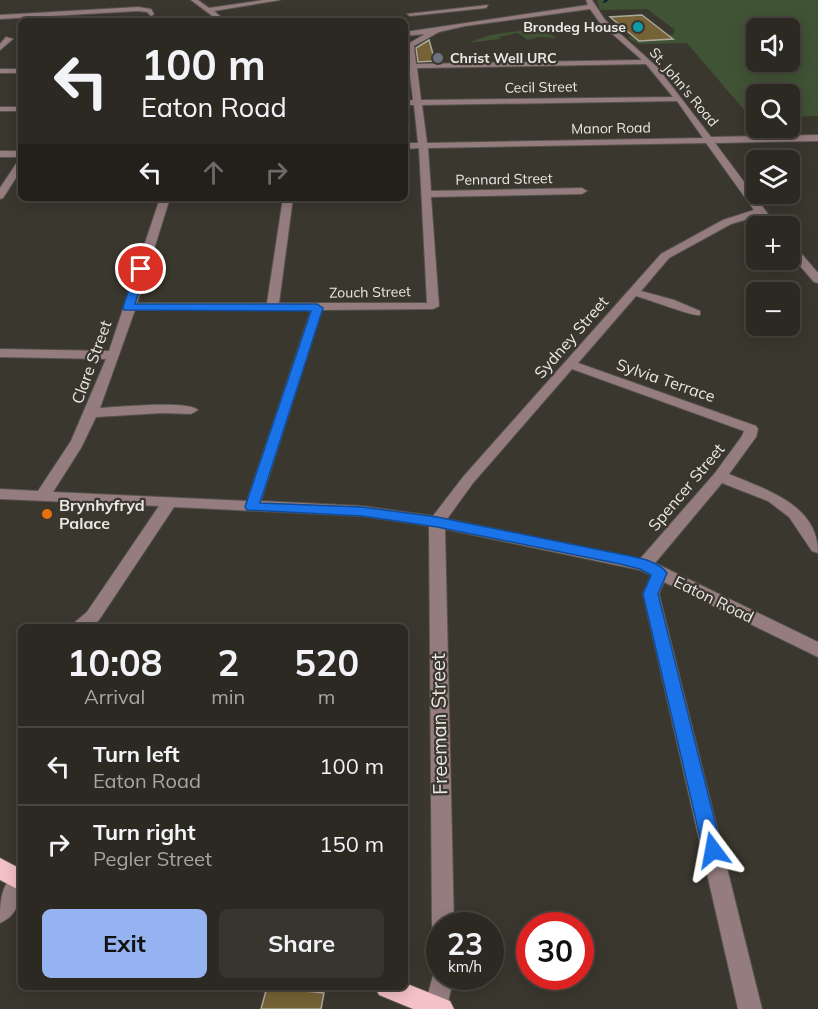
<!DOCTYPE html>
<meta charset="utf-8">
<style>
body{margin:0;font-family:Mulish,sans-serif;background:#38352f;color:#f1f3f6;height:100vh;display:flex;flex-direction:column;font-size:22px;white-space:nowrap}
*{box-sizing:border-box;margin:0}
p{font-size:20px;color:#a6a6a5}
.icon{flex:none;width:33px;height:33px;fill:none;stroke:currentColor;stroke-width:2;stroke-linecap:round;stroke-linejoin:round}
.map{position:relative;flex:1;overflow:hidden}
.details{position:absolute;left:18px;top:624px;width:390px;height:366px;display:flex;flex-direction:column;background:#2c2922;border-radius:9px;box-shadow:0 3px 15px #0003,0 0 0 2px #484540}
.details>*{flex:none}
.guide{position:absolute;left:18px;top:18px;width:390px;height:183px;border-radius:9px;box-shadow:0 3px 15px #0003,0 0 0 2px #484540;background:#2c2922;color:#f1f3f6;overflow:hidden}
.controls{position:absolute;left:746px;top:18px;display:grid;gap:12px}
.controls a{display:grid;place-items:center;width:54px;height:54px;border-radius:9px;background:#2c2922;box-shadow:0 3px 15px #0003,0 0 0 2px #484540;font-size:30px}
.speed{position:absolute;left:426px;top:912px;display:flex;gap:12px;font-size:30px;font-weight:700;text-align:center}
.speed>*{display:grid;place-content:center;width:78px;height:78px;border-radius:50%;background:#2c2922;box-shadow:0 3px 15px #0003,0 0 0 2px #484540;line-height:1}
.speed small{font-size:15px;font-weight:400}
.speed .limit{border:9px solid #d22;background:#fff;color:#111}
.pin{position:absolute;display:grid;place-items:center;width:51px;height:51px;color:#fff;margin:-26px;border:3px solid #fff;border-radius:50%;box-shadow:0 2px 6px #0007}
.me{position:absolute;width:66px;margin:-33px;rotate:347deg;stroke-linejoin:round;filter:drop-shadow(0 0 4px #0008)}
.turn{display:flex;align-items:center;gap:21px;height:126px;padding:0 24px;font-size:27px}
.turn .icon{width:78px;height:78px;stroke-width:2.5}
.turn b{display:block;font-size:42px;line-height:51px}
.lanes{display:flex;align-items:center;height:57px;padding:0 24px;background:#0003;justify-content:center;gap:30px;direction:ltr}
.lanes .off{opacity:.35}
.eta{display:flex;justify-content:space-evenly;align-items:center;height:102px;text-align:center}
.eta b{font-size:36px;font-weight:700;line-height:42px}
.button{display:flex;gap:12px;margin-top:auto;padding:12px 24px}
.button a{flex:1;height:69px;border-radius:9px;background:#95b2f1;color:#111;font-size:24px;font-weight:700;line-height:69px;text-align:center}
.button a+a{background:#38352f;color:#f1f3f6}
ul{padding:0;list-style:none}
li{display:flex;align-items:center;gap:18px;height:78px;padding:0 24px;border-top:2px solid #484540}
li div{flex:1}
li b{display:block;font-size:22px}
li em{font-style:normal}
.map>svg:first-child{display:block}
</style>
<div class="map">
<svg width="818" height="1009" viewBox="0 0 818 1009">
<rect width="100%" height="100%" fill="#3a372e"/>
<path fill="#415335" fill-rule="evenodd" d="M 597,0 L 818,0 L 818,116 L 789,117 L 789,94 L 756,94 L 756,117 L 750,117 L 687,43 L 639,44 L 628,38 L 631,36 L 637,41 L 670,39 L 672,38 L 669,35 L 673,35 L 675,30 L 647,9 L 600,10 ZM 756,28 L 789,28 L 789,62 L 756,62 Z
M 546,27 L 542,30 L 557,38 L 539,37 L 528,40 L 518,33 L 499,37 L 500,39 L 468,43 L 490,35 Z"/>
<g fill="none" stroke-linecap="round" stroke-linejoin="round">
<path stroke="#031c33" stroke-width="2" d="M 604,2 L 607,0"/>
</g>
<path fill="#756235" stroke="#aca89e" stroke-width="1.5" d="M 642,15 L 673,39 L 639,41 L 610,17 Z
M 429,40 L 435,61 L 418,62 L 416,48 Z
M 267,987 L 324,993 L 321,1009 L 261,1009 Z"/>
<g fill="none" stroke-linecap="round" stroke-linejoin="round">
<g stroke="#56534b" stroke-width="2">
<path id="minor" d="M 191,0 L 198,0 L 209,8 L 264,0 L 280,0 L 214,11 L 226,21 L 219,21 Z
M 586,0 L 592,0 L 605,20 L 657,67 L 711,137 L 818,135 L 818,141 L 715,143 L 777,226 L 767,226 L 758,216 L 731,224 L 669,258 L 641,291 L 674,300 L 700,311 L 700,315 C 693,317 648,299 636,296 L 578,363 L 756,426 L 758,429 L 756,437 L 729,474 C 766,490 818,504 818,553 L 812,551 L 789,517 L 768,501 L 722,483 L 655,563 L 818,642 L 818,657 L 664,582 L 659,594 L 762,1009 L 738,1009 L 643,594 L 651,575 L 640,570 L 445,529 L 454,926 L 440,926 L 440,936 L 435,934 L 432,926 L 429,526 L 362,516 L 174,507 L 99,620 L 90,627 L 69,627 L 87,612 L 159,506 L 0,499 L 0,489 L 38,491 L 71,441 L 106,359 L 0,357 L 0,349 L 109,351 L 160,198 L 170,198 L 137,303 L 267,303 L 283,198 L 293,198 L 279,303 L 427,303 L 419,148 L 405,149 L 405,143 L 418,143 L 414,105 L 405,105 L 405,101 L 413,100 L 409,68 L 405,68 L 405,64 L 409,64 L 406,45 L 425,34 L 405,36 L 405,32 L 588,5 ZM 590,9 L 600,23 L 642,60 L 416,64 L 414,46 L 439,32 L 465,26 ZM 646,64 L 673,97 L 421,100 L 417,68 ZM 677,101 L 703,138 L 427,143 L 422,105 ZM 706,143 L 754,210 L 723,220 L 661,254 L 463,477 L 433,516 L 362,506 L 261,501 L 322,310 L 433,309 L 439,306 L 431,197 L 582,194 L 587,191 L 582,188 L 431,191 L 428,148 ZM 135,310 L 311,310 L 247,501 L 53,492 L 81,448 L 96,417 L 162,413 L 191,414 L 198,410 C 188,400 117,407 100,408 ZM 572,369 L 744,431 L 742,436 L 715,473 L 640,559 L 447,519 L 473,483 Z
M 488,5 L 486,8 L 410,16 L 407,14 Z
M 138,7 L 151,9 L 154,14 L 151,16 L 147,12 L 138,11 L 0,19 L 0,15 Z
M 6,37 L 13,39 L 0,50 L 0,44 Z
M 0,69 L 21,69 L 21,73 L 0,73 Z
M 0,107 L 21,107 L 21,111 L 0,111 Z
M 0,151 L 21,151 L 21,157 L 0,157 Z
M 21,160 L 21,170 L 3,198 L 0,199 L 0,188 L 18,161 Z
M 789,243 L 793,244 L 818,273 L 818,283 L 814,282 L 789,253 Z
M 21,871 C 21,891 22,914 0,923 C 0,903 0,880 21,871 Z
M 440,966 L 440,976 L 454,976 L 447,1007 L 446,1009 L 424,1009 L 435,968 Z"/>
</g>
<g stroke="#56534b" stroke-width="2">
<path id="major" d="M 0,858 L 21,869 L 21,891 L 0,880 Z
M 405,983 L 450,1001 L 454,1009 L 413,1009 L 379,995 L 375,987 L 405,987 Z"/>
</g>
<use href="#minor" fill="#957d7f" fill-rule="evenodd"/>
<use href="#major" fill="#f3c1c6" fill-rule="evenodd"/>
</g>
<path fill="#1a73e8" stroke="#114b97" stroke-width="1.5" d="M 141,266 L 146,269 L 135,304 L 317,304 L 323,308 L 260,503 L 362,507 L 437,517 L 620,554 C 635,557 658,560 667,573 L 658,594 L 722,850 L 719,856 L 713,859 L 706,856 L 703,850 L 643,594 L 651,575 L 640,569 L 620,564 L 437,527 L 362,516 L 247,510 L 245,507 L 311,311 L 124,310 L 123,307 L 136,269 Z"/>
<circle fill="#0f9aa8" stroke="#3a372e" stroke-width="2" cx="638" cy="27" r="6"/>
<circle fill="#6b7280" stroke="#3a372e" stroke-width="2" cx="438" cy="58" r="6"/>
<circle fill="#e8710a" stroke="#3a372e" stroke-width="2" cx="47" cy="514" r="6"/>
<g text-anchor="middle" stroke-width="4.5" stroke-linejoin="round" paint-order="stroke">
<g font-size="14" font-weight="bold" fill="#ebe8e3" stroke="#3a372e" text-anchor="end">
<text x="626" y="32">Brondeg House</text>
<text x="450" y="63" text-anchor="start">Christ Well URC</text>
</g>
<g font-size="14" fill="#ebe8e3" stroke="#3a372e">
<text transform="translate(541 87) rotate(-1)" y="5">Cecil Street</text>
<text transform="translate(684 87) rotate(50)" y="5">St. John's Road</text>
<text transform="translate(611 128) rotate(-1)" y="5">Manor Road</text>
<text transform="translate(504 179) rotate(-1)" y="5">Pennard Street</text>
<text transform="translate(370 292) rotate(-1)" y="5">Zouch Street</text>
</g>
<g font-size="16" fill="#ebe8e3" stroke="#3a372e">
<text transform="translate(571 337) rotate(-49)" y="6">Sydney Street</text>
<text transform="translate(91 362) rotate(-70)" y="6">Clare Street</text>
<text transform="translate(666 380) rotate(19)" y="6">Sylvia Terrace</text>
<text transform="translate(686 487) rotate(-50)" y="6">Spencer Street</text>
<text transform="translate(714 599) rotate(26)" y="6">Eaton Road</text>
</g>
<g font-size="16" font-weight="bold" fill="#ebe8e3" stroke="#3a372e" text-anchor="start">
<text x="59" y="511">Brynhyfryd<tspan x="59" dy="18">Palace</tspan></text>
</g>
<g font-size="20" fill="#ebe8e3" stroke="#3a372e">
<text transform="translate(439 724) rotate(-91)" y="7">Freeman Street</text>
</g>
</g>
</svg>
<div class="controls">
<a><svg class="icon" aria-label="sound" viewBox="0 0 24 24"><path d="M4 9h4l5-4v14l-5-4H4zM17 9q2 3 0 6"/></svg></a>
<a><svg class="icon" aria-label="search" viewBox="0 0 24 24"><circle cx="10" cy="10" r="6"/><path d="M15 15l6 6"/></svg></a>
<a><svg class="icon" aria-label="layers" viewBox="0 0 24 24"><path d="M12 4l9 5-9 5-9-5zM3 14l9 5 9-5"/></svg></a>
<a>+</a>
<a>−</a>
</div>
<div class="speed"><div>23<small>km/h</small></div><div class="limit">30</div></div>
<div class="pin" style="left:141px;top:269px;background:#d93025"><svg class="icon" aria-label="arrive" viewBox="0 0 24 24"><path d="M6 21V4h12l-3 4 3 4H6"/></svg></div>
<svg class="me" style="left:713px;top:850px" viewBox="-20 -20 40 40"><path d="M0-17L14 15 0 8-14 15z" fill="#1a73e8" stroke="#fff" stroke-width="4"/></svg>
<div class="guide">
<div class="turn"><svg class="icon" aria-label="left" viewBox="0 0 24 24"><path d="M17 20v-9H6M10 6l-5 5 5 5"/></svg><div><b>100 m</b>Eaton Road</div></div>
<div class="lanes"><svg class="icon" aria-label="left" viewBox="0 0 24 24"><path d="M17 20v-9H6M10 6l-5 5 5 5"/></svg><svg class="icon off" aria-label="ahead" viewBox="0 0 24 24"><path d="M12 20V5M6 11l6-6 6 6"/></svg><svg class="icon off" aria-label="right" viewBox="0 0 24 24"><path d="M7 20v-9h11M14 6l5 5-5 5"/></svg></div>
</div>
<section class="details">
<div class="eta">
<div><b>10:08</b><p>Arrival</p></div>
<div><b>2</b><p>min</p></div>
<div><b>520</b><p>m</p></div>
</div>
<ul>
<li><svg class="icon" aria-label="left" viewBox="0 0 24 24"><path d="M17 20v-9H6M10 6l-5 5 5 5"/></svg><div><b>Turn left</b><p>Eaton Road</p></div><em>100 m</em></li>
<li><svg class="icon" aria-label="right" viewBox="0 0 24 24"><path d="M7 20v-9h11M14 6l5 5-5 5"/></svg><div><b>Turn right</b><p>Pegler Street</p></div><em>150 m</em></li>
</ul>
<div class="button"><a>Exit</a><a>Share</a></div>
</section>
</div>
